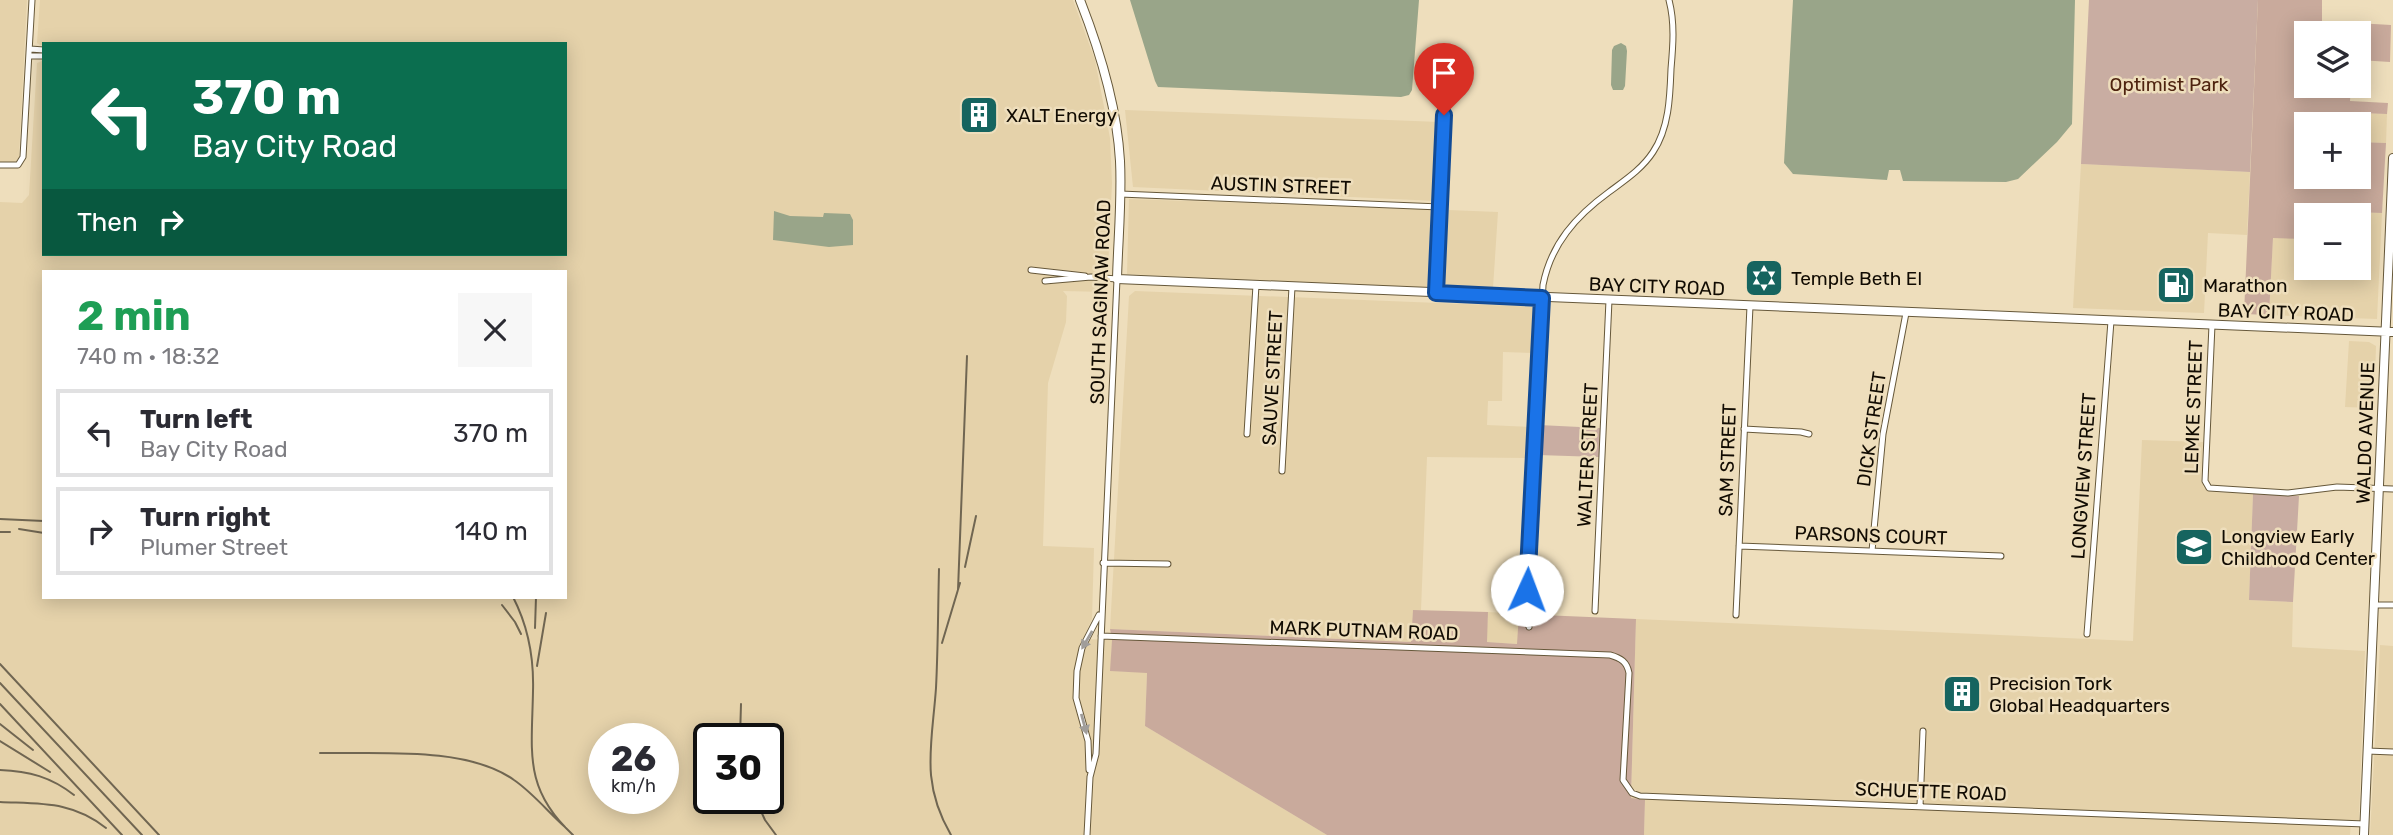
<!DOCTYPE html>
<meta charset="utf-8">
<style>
body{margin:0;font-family:Rubik,sans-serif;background:#f7f7f7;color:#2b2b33;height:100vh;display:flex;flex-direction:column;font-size:26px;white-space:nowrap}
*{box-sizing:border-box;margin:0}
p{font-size:23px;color:#7c7c81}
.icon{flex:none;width:38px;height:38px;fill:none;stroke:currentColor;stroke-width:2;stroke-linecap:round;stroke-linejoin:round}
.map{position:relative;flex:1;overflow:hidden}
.drawer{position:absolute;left:42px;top:270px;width:525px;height:329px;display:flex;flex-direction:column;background:#fff;border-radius:0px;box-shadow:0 4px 18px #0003}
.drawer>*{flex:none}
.banner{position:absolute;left:42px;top:42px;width:525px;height:214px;border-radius:0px;box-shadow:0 4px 18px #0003;background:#0b6e4f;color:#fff;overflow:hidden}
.tools{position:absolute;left:2294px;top:21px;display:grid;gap:14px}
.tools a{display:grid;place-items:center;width:77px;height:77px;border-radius:0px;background:#fff;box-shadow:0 4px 18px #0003;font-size:35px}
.speed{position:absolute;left:588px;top:723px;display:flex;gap:14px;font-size:35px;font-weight:700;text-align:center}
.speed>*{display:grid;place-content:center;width:91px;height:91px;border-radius:50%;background:#fff;box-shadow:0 4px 18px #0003;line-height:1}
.speed small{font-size:18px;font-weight:400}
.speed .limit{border:4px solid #111;border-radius:10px;background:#fff;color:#111}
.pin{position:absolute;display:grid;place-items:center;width:60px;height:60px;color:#fff;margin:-72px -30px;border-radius:50% 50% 50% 0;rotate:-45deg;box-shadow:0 0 7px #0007}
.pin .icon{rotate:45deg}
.me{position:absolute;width:77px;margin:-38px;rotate:2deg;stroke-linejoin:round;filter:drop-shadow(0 0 5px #0008)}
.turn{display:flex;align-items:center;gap:24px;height:147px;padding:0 35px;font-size:32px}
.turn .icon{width:91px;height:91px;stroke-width:2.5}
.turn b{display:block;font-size:49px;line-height:60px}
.then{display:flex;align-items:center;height:66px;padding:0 35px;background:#0003;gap:14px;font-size:26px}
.round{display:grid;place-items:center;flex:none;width:74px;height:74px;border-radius:0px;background:#f7f7f7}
.head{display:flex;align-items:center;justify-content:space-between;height:119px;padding:0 35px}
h1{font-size:42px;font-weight:700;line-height:52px;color:#1e9e55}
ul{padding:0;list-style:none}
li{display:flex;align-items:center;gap:21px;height:88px;margin:0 14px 10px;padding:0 21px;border:4px solid #e1e1e2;border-radius:0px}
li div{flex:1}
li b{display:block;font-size:26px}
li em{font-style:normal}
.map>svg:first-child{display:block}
</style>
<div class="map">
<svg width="2393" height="835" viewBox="0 0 2393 835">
<rect width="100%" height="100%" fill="#eedebc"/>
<path fill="#e5d2aa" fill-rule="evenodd" d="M 0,0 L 27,0 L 19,157 L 16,162 L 0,162 Z
M 40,0 L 1073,0 L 1095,60 L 1110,138 L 1112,183 L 1107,292 L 1063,291 L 1067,296 L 1066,322 L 1048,383 L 1043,546 L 1094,548 L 1092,619 L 1083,639 L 1112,640 L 1111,671 L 1147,672 L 1145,726 L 1327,835 L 0,835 L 0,202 L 22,203 L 29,195 L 37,63 L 44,60 L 44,254 L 565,254 L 565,44 L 40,45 L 37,43 ZM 44,271 L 565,271 L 565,597 L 44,597 ZM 604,738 L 663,738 L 663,798 L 604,798 ZM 709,738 L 768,738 L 768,798 L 709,798 Z
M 1125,110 L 1440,122 L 1437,198 L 1436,201 L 1133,187 Z
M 2359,113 L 2387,114 L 2386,143 L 2359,142 Z
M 2081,164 L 2250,172 L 2247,235 L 2208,233 L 2204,313 L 2073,308 Z
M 1129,199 L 1433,209 L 1437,214 L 1433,282 L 1427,288 L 1127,274 Z
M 1448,210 L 1498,212 L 1493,288 L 1448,286 L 1443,282 L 1441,277 L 1444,214 Z
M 2323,211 L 2382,213 L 2377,319 L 2269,315 L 2273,237 L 2306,239 L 2306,268 L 2359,268 L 2359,215 L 2323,215 Z
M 1135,291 L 1538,307 L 1535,353 L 1503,352 L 1502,401 L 1488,401 L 1487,425 L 1532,427 L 1531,458 L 1427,457 L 1421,610 L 1413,610 L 1412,642 L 1110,629 L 1129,296 Z
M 2349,341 L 2369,342 L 2376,346 L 2374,408 L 2345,407 Z
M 2142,440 L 2203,442 L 2201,480 L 2204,488 L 2211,492 L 2253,494 L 2249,600 L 2293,602 L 2292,647 L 2365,651 L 2359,820 L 2351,820 L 2350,835 L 1644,835 L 1645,800 L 1631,799 L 1636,619 L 2133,641 Z
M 1488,612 L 1519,614 L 1518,644 L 1486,642 Z
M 2380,645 L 2393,646 L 2393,835 L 2370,835 Z"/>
<path fill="#c9ada2" d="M 2089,0 L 2258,0 L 2250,172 L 2081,164 Z
M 1539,425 L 1600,428 L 1599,457 L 1538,455 Z
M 2253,494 L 2299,496 L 2293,602 L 2249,600 Z"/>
<path fill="#c9aa9c" d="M 2258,0 L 2322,0 L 2322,21 L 2391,25 L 2390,62 L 2359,60 L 2359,33 L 2306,33 L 2306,86 L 2351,86 L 2350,101 L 2388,103 L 2387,114 L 2359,113 L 2358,124 L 2306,124 L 2306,177 L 2359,177 L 2359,142 L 2386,143 L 2382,213 L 2323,211 L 2323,215 L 2306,215 L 2306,239 L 2273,238 L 2269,315 L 2244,314 Z
M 1413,610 L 1488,612 L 1487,642 L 1517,644 L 1519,614 L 1636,619 L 1631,798 L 1645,800 L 1644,835 L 1327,835 L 1145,726 L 1147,673 L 1110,671 L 1112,640 L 1110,629 L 1411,642 Z"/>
<path fill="#99a589" d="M 1130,0 L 1419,0 L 1412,90 L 1409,95 L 1401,97 L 1158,87 L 1155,81 Z
M 1793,0 L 2075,0 L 2072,124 L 2057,142 L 2018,179 L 2006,182 L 1903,181 L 1900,170 L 1889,170 L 1887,180 L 1793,174 L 1784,163 Z
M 1621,43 L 1626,46 L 1627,51 L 1625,86 L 1623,90 L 1613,90 L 1611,85 L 1612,50 L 1614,46 Z
M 774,211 L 790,216 L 823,217 L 824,213 L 850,214 L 853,220 L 853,245 L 829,247 L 773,240 Z"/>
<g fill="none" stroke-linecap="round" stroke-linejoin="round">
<g stroke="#66583a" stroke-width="7">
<path id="street" d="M 30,49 L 44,50
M 29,56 L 44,56
M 0,165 L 18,165 L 23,157 L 32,0
M 1120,194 L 1440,207
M 1031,270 L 1085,276
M 1045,281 L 1091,277 L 1117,279 L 1096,754 L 1090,777 L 1087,835
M 1436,293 L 1444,115
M 2212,325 L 2205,481 L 2209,488 L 2288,493 L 2337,487 L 2393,489
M 1744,429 L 1801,432 L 1809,434
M 1247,434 L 1256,285
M 1282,471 L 1292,287
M 1739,546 L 2001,556
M 1872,551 L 1883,434 L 1906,313
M 1103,563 L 1168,564
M 2374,605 L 2393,605
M 1595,611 L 1609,300
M 1736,615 L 1750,306
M 1529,627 L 1526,617 L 1543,285 C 1551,244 1576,216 1609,192 C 1625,180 1642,169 1653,152 C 1669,128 1670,97 1671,69 C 1673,46 1675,23 1669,0
M 2087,634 L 2111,321
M 1101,636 L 1610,655 C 1621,658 1627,662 1629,673 L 1623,780 L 1632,793 L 1640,796 L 2365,824
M 2367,751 L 2393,752
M 1089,770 L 1088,741 L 1076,698 L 1077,671 L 1082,648 L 1099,615
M 1920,806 L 1923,731"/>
</g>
<g stroke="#66583a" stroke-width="10">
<path id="secondary" d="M 1080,0 C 1100,51 1117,106 1120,161 C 1122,200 1118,240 1117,279 L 2393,332
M 2364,835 L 2393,158"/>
</g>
<use href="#street" stroke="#fff" stroke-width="5"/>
<use href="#secondary" stroke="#fff" stroke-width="8"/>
<path stroke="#706652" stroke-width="2" d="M 0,519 L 44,521
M 19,529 L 44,533
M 0,532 L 10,532
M 965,567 L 976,516
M 939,569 C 938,609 938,649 936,688 C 932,745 920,782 951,835
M 958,590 L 967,356
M 513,597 C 528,626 534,658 533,691 C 532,752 523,789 573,835
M 502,605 L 515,622 L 521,634
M 535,628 L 536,597
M 942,643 L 960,583
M 0,664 L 159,835
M 537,666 L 546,613
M 0,683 L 142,835
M 0,704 L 122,835
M 0,724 L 33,750
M 740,738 L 741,704
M 0,741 L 50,772
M 320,753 C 377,754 467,746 514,780 C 533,793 548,812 565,827
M 0,770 C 29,771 51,777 74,795
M 755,798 L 765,820 L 776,835
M 0,802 C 41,804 72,801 106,828"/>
</g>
<defs><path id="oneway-solid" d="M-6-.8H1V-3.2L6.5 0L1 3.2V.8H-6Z" transform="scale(1.75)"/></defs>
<g fill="#a09d9a">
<use href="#oneway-solid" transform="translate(1087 640) rotate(120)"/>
<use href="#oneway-solid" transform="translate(1084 724) rotate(75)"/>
</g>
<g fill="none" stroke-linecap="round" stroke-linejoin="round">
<g stroke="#114b97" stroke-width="18">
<path id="route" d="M 1444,115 L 1436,293 L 1542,298 L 1527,590"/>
</g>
<use href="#route" stroke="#1a73e8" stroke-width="12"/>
</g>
<defs>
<g id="building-square" transform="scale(2.0125)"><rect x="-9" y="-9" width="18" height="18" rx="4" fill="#16645f" stroke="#eedebc"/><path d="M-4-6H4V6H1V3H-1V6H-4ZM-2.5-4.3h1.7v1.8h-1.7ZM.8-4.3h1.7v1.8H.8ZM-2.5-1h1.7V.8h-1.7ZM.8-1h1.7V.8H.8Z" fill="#fff"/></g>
<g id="synagogue-square" transform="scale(2.0125)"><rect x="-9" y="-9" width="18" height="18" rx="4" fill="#16645f" stroke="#eedebc"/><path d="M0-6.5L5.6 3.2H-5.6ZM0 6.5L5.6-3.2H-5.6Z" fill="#fff"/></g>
<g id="fuel-square" transform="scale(2.0125)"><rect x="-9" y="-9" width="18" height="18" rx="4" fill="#16645f" stroke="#eedebc"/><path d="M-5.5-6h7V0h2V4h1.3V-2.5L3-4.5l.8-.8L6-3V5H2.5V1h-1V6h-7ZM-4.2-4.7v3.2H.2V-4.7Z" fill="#fff"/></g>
<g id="school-square" transform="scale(2.0125)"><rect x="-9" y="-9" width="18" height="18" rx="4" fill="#16645f" stroke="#eedebc"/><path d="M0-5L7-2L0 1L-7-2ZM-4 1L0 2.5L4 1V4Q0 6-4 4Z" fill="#fff"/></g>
</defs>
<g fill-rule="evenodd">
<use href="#building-square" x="979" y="115"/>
<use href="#synagogue-square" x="1764" y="278"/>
<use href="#fuel-square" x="2176" y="285"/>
<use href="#school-square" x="2194" y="547"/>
<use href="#building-square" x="1962" y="694"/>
</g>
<g text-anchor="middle" stroke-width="5" stroke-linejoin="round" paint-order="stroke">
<g font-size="19" fill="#4e230f" stroke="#eedebc">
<text x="2169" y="91">Optimist Park</text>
</g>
<g font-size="19" fill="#110b02" stroke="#eedebc" text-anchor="start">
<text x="1006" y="122">XALT Energy</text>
<text x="1791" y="285">Temple Beth El</text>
<text x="2203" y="292">Marathon</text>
<text x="2221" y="543">Longview Early<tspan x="2221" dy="22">Childhood Center</tspan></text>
<text x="1989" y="690">Precision Tork<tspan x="1989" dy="22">Global Headquarters</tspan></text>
</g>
<g font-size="19" fill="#110b02" stroke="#eedebc">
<text transform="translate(1281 185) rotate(2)" y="7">AUSTIN STREET</text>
<text transform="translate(1657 286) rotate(2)" y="7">BAY CITY ROAD</text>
<text transform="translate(1100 302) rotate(-88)" y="7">SOUTH SAGINAW ROAD</text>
<text transform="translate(2286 312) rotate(2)" y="7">BAY CITY ROAD</text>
<text transform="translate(1272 378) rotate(-87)" y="7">SAUVE STREET</text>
<text transform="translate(2193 407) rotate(-88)" y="7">LEMKE STREET</text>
<text transform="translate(1871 429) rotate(-82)" y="7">DICK STREET</text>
<text transform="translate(2365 433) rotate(-88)" y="7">WALDO AVENUE</text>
<text transform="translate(1587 455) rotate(-87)" y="7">WALTER STREET</text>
<text transform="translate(1727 460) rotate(-88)" y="7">SAM STREET</text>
<text transform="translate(2083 476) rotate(-86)" y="7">LONGVIEW STREET</text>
<text transform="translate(1871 535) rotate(2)" y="7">PARSONS COURT</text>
<text transform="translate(1364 630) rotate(2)" y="7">MARK PUTNAM ROAD</text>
<text transform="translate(1931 791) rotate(2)" y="7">SCHUETTE ROAD</text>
</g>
</g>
</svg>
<div class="tools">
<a><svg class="icon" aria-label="layers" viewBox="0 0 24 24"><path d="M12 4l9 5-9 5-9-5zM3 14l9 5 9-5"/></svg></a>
<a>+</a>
<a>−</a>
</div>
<div class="speed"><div>26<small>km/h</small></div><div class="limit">30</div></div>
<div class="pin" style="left:1444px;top:115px;background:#d93025"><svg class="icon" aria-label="arrive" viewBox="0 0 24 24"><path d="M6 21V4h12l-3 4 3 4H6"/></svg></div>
<svg class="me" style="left:1527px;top:590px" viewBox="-20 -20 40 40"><circle r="19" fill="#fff"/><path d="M0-13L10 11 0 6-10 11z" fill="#1a73e8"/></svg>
<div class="banner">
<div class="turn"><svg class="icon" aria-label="left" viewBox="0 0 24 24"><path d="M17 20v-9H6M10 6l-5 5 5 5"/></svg><div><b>370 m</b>Bay City Road</div></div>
<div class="then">Then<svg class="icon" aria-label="right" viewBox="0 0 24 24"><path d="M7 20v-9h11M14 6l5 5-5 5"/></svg></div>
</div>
<section class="drawer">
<div class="head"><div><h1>2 min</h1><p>740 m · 18:32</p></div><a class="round"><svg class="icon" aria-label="close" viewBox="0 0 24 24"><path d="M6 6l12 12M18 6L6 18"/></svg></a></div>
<ul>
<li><svg class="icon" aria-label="left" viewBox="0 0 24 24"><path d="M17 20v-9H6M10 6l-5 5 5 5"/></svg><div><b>Turn left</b><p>Bay City Road</p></div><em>370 m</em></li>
<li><svg class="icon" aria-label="right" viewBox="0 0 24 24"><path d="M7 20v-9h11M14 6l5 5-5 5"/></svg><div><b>Turn right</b><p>Plumer Street</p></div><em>140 m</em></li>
</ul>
</section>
</div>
